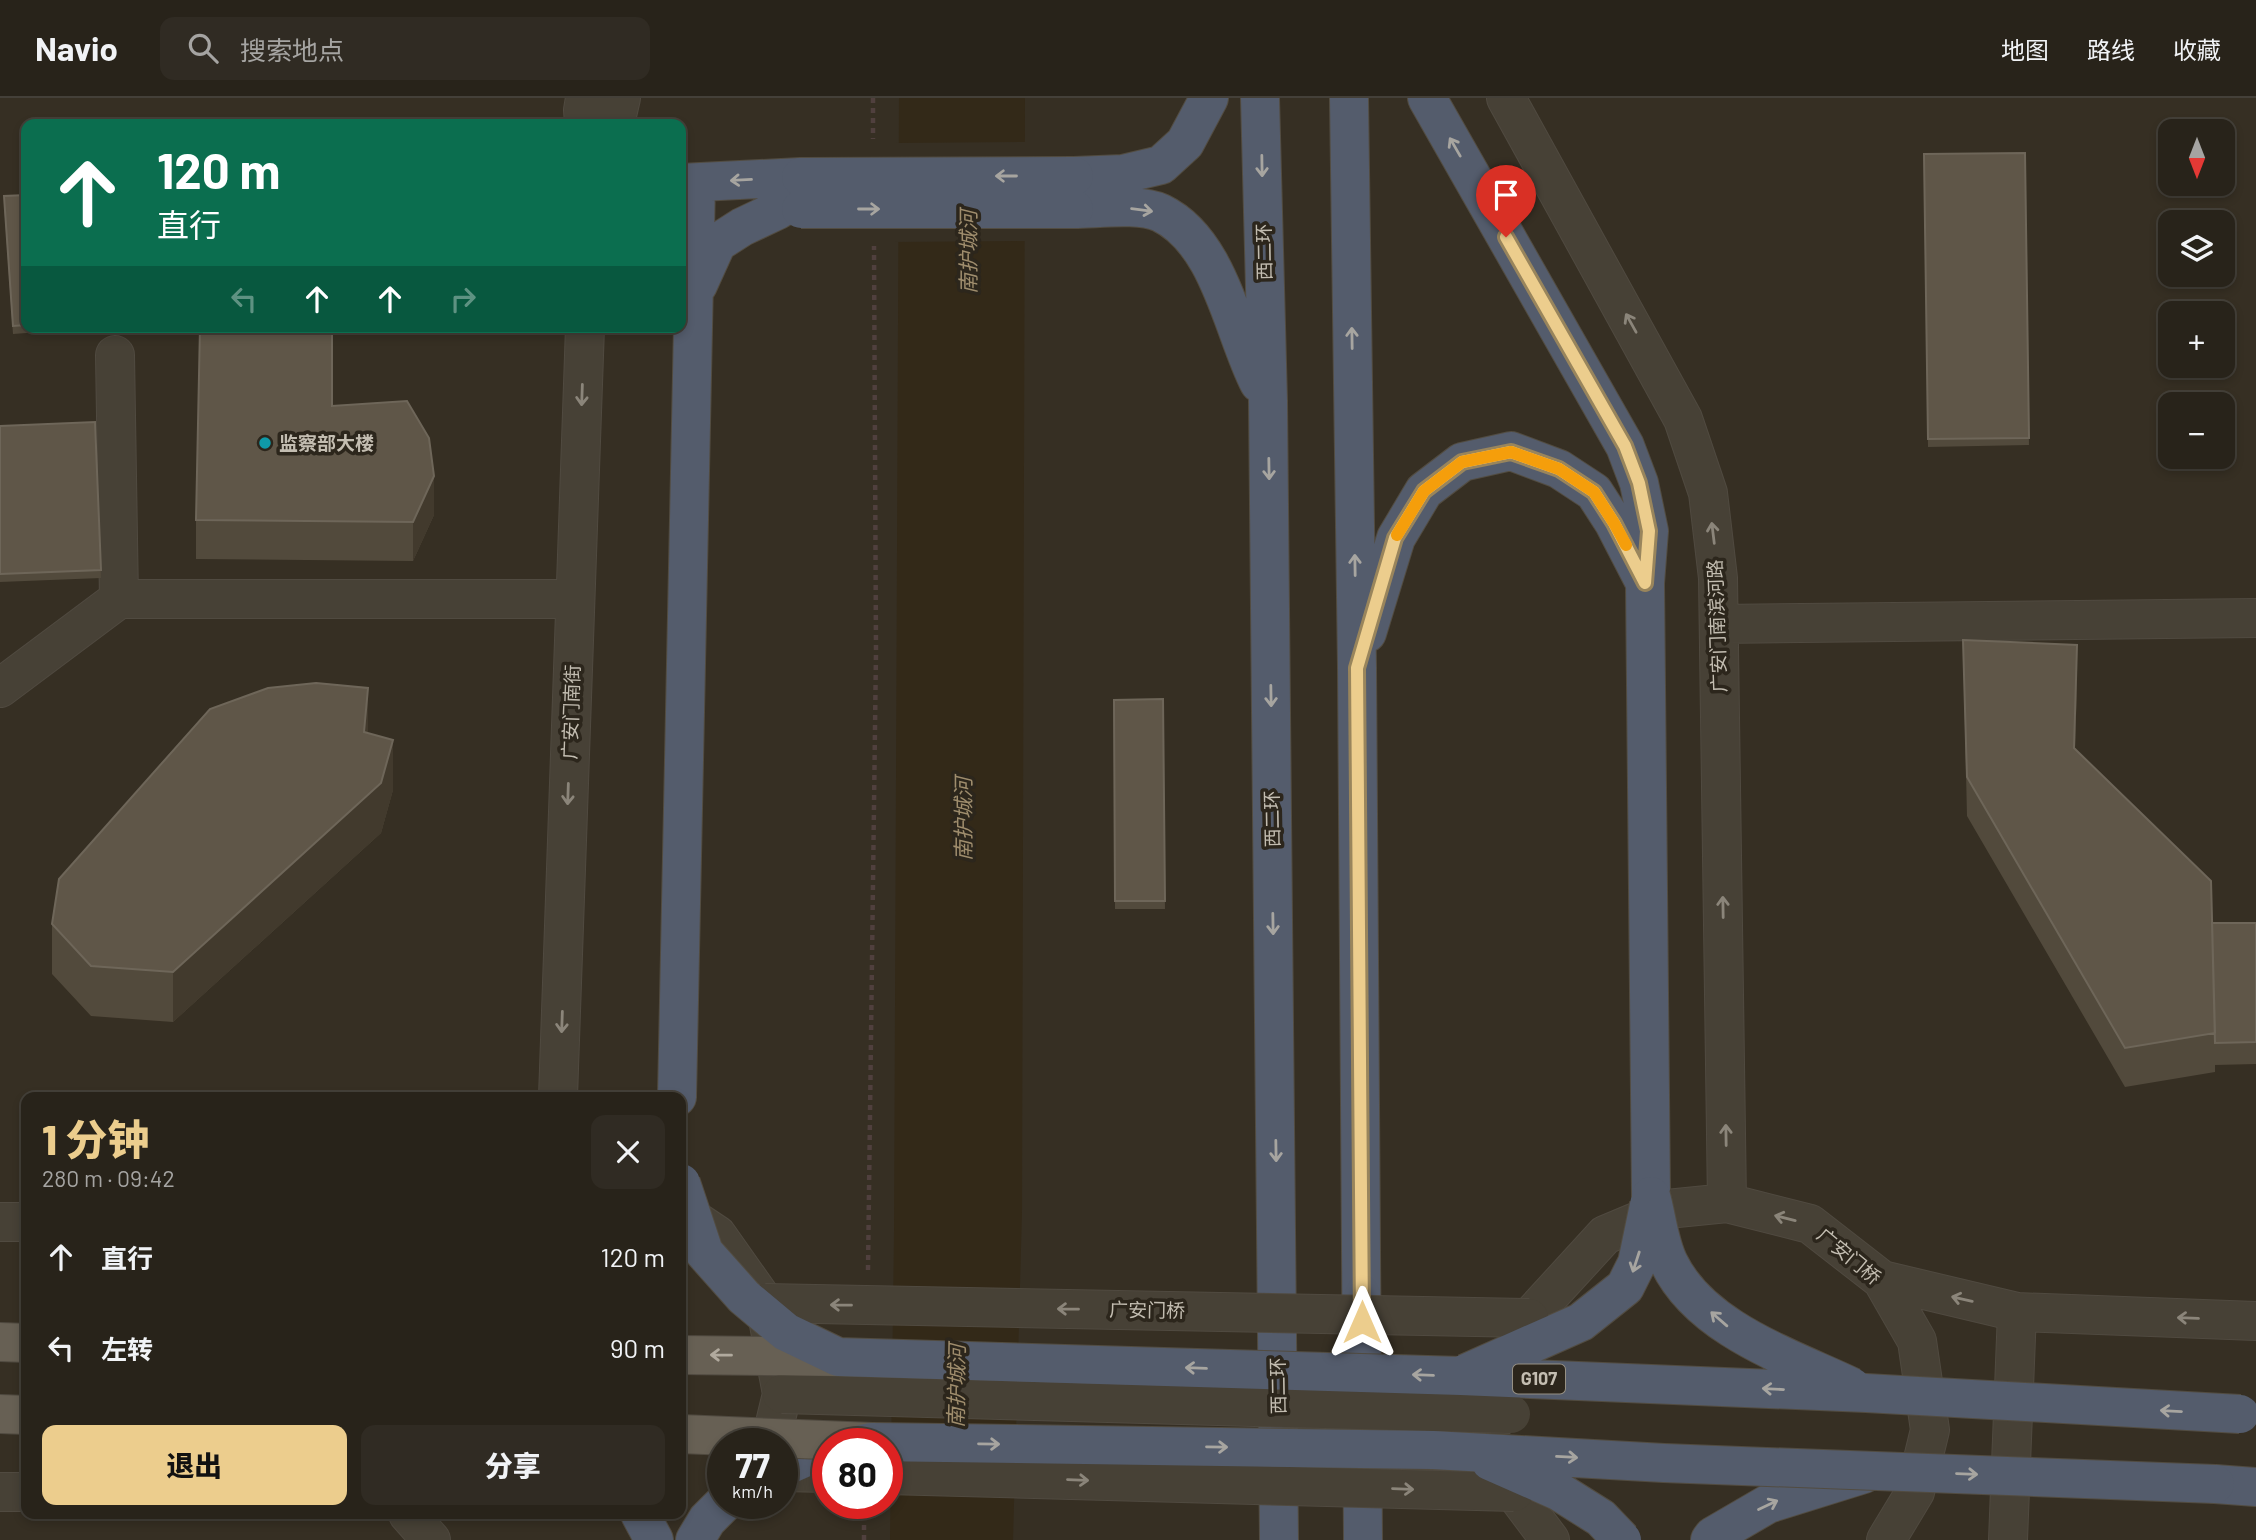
<!DOCTYPE html>
<html lang="zh">
<meta charset="utf-8">
<style>
body{margin:0;font-family:Barlow,"Noto Sans SC",sans-serif;background:#302b23;color:#f1f3f6;height:100vh;display:flex;flex-direction:column;font-size:26px;white-space:nowrap}
*{box-sizing:border-box;margin:0}
p{font-size:23px;color:#a5a4a2}
.icon{flex:none;width:38px;height:38px;fill:none;stroke:currentColor;stroke-width:2;stroke-linecap:round;stroke-linejoin:round}
.map{position:relative;flex:1;overflow:hidden}
.side{position:absolute;left:21px;top:994px;width:665px;height:427px;display:flex;flex-direction:column;background:#28231a;border-radius:14px;box-shadow:0 4px 10px #0003,0 0 0 2px #444039}
.side>*{flex:none}
.banner{position:absolute;left:21px;top:21px;width:665px;height:214px;border-radius:14px;box-shadow:0 4px 10px #0003,0 0 0 2px #444039;background:#0b6e4f;color:#fff;overflow:hidden}
.needle{width:46px;rotate:180deg}
.tools{position:absolute;left:2158px;top:21px;display:grid;gap:14px}
.tools a{display:grid;place-items:center;width:77px;height:77px;border-radius:14px;background:#28231a;box-shadow:0 4px 10px #0003,0 0 0 2px #444039;font-size:35px}
.speed{position:absolute;left:707px;top:1330px;display:flex;gap:14px;font-size:35px;font-weight:700;text-align:center}
.speed>*{display:grid;place-content:center;width:91px;height:91px;border-radius:50%;background:#28231a;box-shadow:0 4px 10px #0003,0 0 0 2px #444039;line-height:1}
.speed small{font-size:18px;font-weight:400}
.speed .limit{border:10px solid #d22;background:#fff;color:#111}
.pin{position:absolute;display:grid;place-items:center;width:60px;height:60px;color:#fff;margin:-72px -30px;border-radius:50% 50% 50% 0;rotate:-45deg;box-shadow:0 0 7px #0007}
.pin .icon{rotate:45deg}
.me{position:absolute;width:77px;margin:-38px;rotate:0deg;stroke-linejoin:round;filter:drop-shadow(0 0 5px #0008)}
.turn{display:flex;align-items:center;gap:24px;height:147px;padding:0 21px;font-size:32px}
.turn .icon{width:91px;height:91px;stroke-width:2.5}
.turn b{display:block;font-size:49px;line-height:60px}
.lanes{display:flex;align-items:center;height:66px;padding:0 21px;background:#0003;justify-content:center;gap:35px;direction:ltr}
.lanes .off{opacity:.35}
.round{display:grid;place-items:center;flex:none;width:74px;height:74px;border-radius:14px;background:#302b23}
.summary{display:flex;align-items:center;justify-content:space-between;height:119px;padding:0 21px}
h1{font-size:42px;font-weight:800;line-height:52px;color:#eccd8d}
.button{display:flex;gap:14px;margin-top:auto;padding:14px 21px}
.button a{flex:1;height:80px;border-radius:14px;background:#eccd8d;color:#111;font-size:28px;font-weight:800;line-height:80px;text-align:center}
.button a+a{background:#302b23;color:#f1f3f6}
ul{padding:0;list-style:none}
li{display:flex;align-items:center;gap:21px;height:91px;padding:0 21px}
li div{flex:1}
li b{display:block;font-size:26px}
li em{font-style:normal}
header{display:flex;align-items:center;gap:42px;box-sizing:border-box;height:98px;padding:0 35px;background:#28231a;border-bottom:2px solid #444039}
header strong{font-size:33px}
nav{display:flex;gap:38px;margin-inline-start:auto;font-size:24px}
.search{width:490px;height:63px;background:#302b23;display:flex;align-items:center;gap:18px;box-sizing:border-box;padding:0 24px;border-radius:14px;color:#a5a4a2;font-size:26px}
.map>svg:first-child{display:block}
</style>
<header>
<strong>Navio</strong>
<div class="search"><svg class="icon" aria-label="search" viewBox="0 0 24 24"><circle cx="10" cy="10" r="6"/><path d="M15 15l6 6"/></svg>搜索地点</div>
<nav><a>地图</a><a>路线</a><a>收藏</a></nav>
</header>
<div class="map">
<svg width="2256" height="1442" viewBox="0 0 2256 1442">
<rect width="100%" height="100%" fill="#362f23"/>
<path fill="#332918" d="M 899,0 L 1025,0 L 1022,1114 L 1013,1442 L 890,1442 L 894,1136 Z"/>
<path fill="#362f23" d="M 1029,44 L 1029,143 L 895,144 L 895,45 Z"/>
<g fill="none" stroke-linecap="round" stroke-linejoin="round">
<g stroke="#504a40" stroke-width="40">
<path id="minor" d="M 1506,0 L 1683,321 L 1708,395 L 1718,480 L 1727,1105
M 584,26 L 583,12 L 585,0
M 615,26 L 621,0
M 115,257 L 119,501
M 1719,526 L 2256,520
M 0,590 L 119,501 L 574,501
M 558,999 L 585,229
M 681,1113 L 717,1137 L 765,1205 L 782,1296 L 770,1346
M 0,1124 L 26,1124
M 1882,1182 L 2017,1214 L 2256,1223
M 1522,1253 L 1529,1220 L 1605,1137 L 1667,1111 L 1727,1105 L 1810,1126 L 1882,1182 L 1917,1243 L 1930,1332 L 1915,1394 L 1886,1442
M 1513,1361 L 1514,1394 L 1550,1442
M 782,1374 L 828,1375
M 0,1394 L 26,1394
M 408,1416 L 431,1442
M 2008,1442 L 2017,1214"/>
</g>
<g stroke="#504a40" stroke-width="40">
<path id="major" d="M 0,1244 L 26,1245
M 0,1316 L 26,1317"/>
</g>
<g stroke="#524c41" stroke-width="40">
<path id="highway" d="M 1260,0 L 1268,303 L 1279,1442
M 1349,0 L 1357,570 L 1363,1442
M 1427,0 L 1625,348 L 1639,385 L 1649,433 L 1645,485 L 1651,1098
M 1074,78 L 1123,76 L 1161,67 L 1185,45 L 1209,0
M 681,85 L 801,79
M 1074,111 C 1098,111 1139,105 1161,115 C 1220,144 1232,232 1259,285
M 698,187 L 717,145 L 742,129 L 778,112
M 1367,535 L 1396,440 L 1424,393 L 1462,364 L 1511,353 L 1559,371 L 1594,394 L 1614,425 L 1645,485
M 677,999 L 696,85
M 782,1370 L 818,1354 L 828,1352
M 2215,1386 L 2256,1389
M 640,1416 L 654,1442
M 695,1442 L 707,1422 L 724,1405
M 1710,1442 L 1713,1438 L 1768,1406 L 1864,1376"/>
</g>
<path stroke="#50403e" stroke-width="4.5" stroke-dasharray="5 5" stroke-linecap="butt" d="M 873,0 L 873,41
M 868,1172 L 876,553 L 874,148
M 864,1442 L 864,1406"/>
<use href="#minor" stroke="#474136" stroke-width="38"/>
<use href="#major" stroke="#676054" stroke-width="38"/>
<use href="#highway" stroke="#545c6c" stroke-width="38"/>
<g stroke="#504a40" stroke-width="40" stroke-linecap="butt">
<path id="minor-bridge" d="M 765,1205 L 1529,1220
M 782,1296 L 1511,1316
M 887,1377 L 1514,1394"/>
</g>
<g stroke="#504a40" stroke-width="40" stroke-linecap="butt">
<path id="major-bridge" d="M 681,1257 L 838,1259
M 681,1336 L 872,1344"/>
</g>
<g stroke="#524c41" stroke-width="40" stroke-linecap="butt">
<path id="highway-bridge" d="M 801,79 L 1074,78
M 801,111 L 1074,111
M 681,1085 L 704,1154 L 744,1199 L 786,1234 L 838,1259 L 1461,1278 L 1866,1295 L 2240,1316
M 1651,1098 C 1657,1119 1659,1145 1669,1165 C 1701,1231 1789,1259 1852,1289
M 1466,1275 L 1581,1224 L 1625,1189 L 1637,1165 L 1649,1107
M 862,1346 L 872,1344 L 1433,1352 L 1664,1365 L 2215,1386
M 1490,1363 L 1558,1393 L 1601,1420 L 1622,1442"/>
</g>
<use href="#minor-bridge" stroke="#474136" stroke-width="38"/>
<use href="#major-bridge" stroke="#676054" stroke-width="38"/>
<use href="#highway-bridge" stroke="#545c6c" stroke-width="38"/>
</g>
<path fill="#524a3c" d="M 2025,55 L 2029,347 L 1928,349 L 1924,56 Z
M 26,97 L 26,229 L 107,229 L 13,236 L 4,106 Z
M 332,308 L 434,417 L 413,463 L 196,461 L 196,422 Z
M 95,324 L 101,480 L 0,484 L 0,328 Z
M 1963,542 L 2077,586 L 2075,650 L 2212,825 L 2256,825 L 2256,966 L 2215,967 L 2215,974 L 2125,989 L 1967,718 Z
M 1163,601 L 1165,811 L 1115,811 L 1114,602 Z
M 368,635 L 393,692 L 381,735 L 173,924 L 91,918 L 52,876 L 52,826 Z"/>
<path fill="#423a2d" d="M 434,378 L 434,417 L 413,463 L 413,424 Z
M 2077,547 L 2077,586 L 2074,689 L 2074,650 Z
M 368,590 L 368,640 L 364,634 Z
M 393,642 L 393,692 L 381,735 L 173,924 L 173,874 Z"/>
<path fill="#5f5648" stroke="#6e6659" stroke-width="2" d="M 2025,55 L 2029,340 L 1928,341 L 1924,56 Z
M 26,97 L 26,227 L 13,228 L 4,98 Z
M 200,229 L 332,229 L 332,308 L 407,303 L 429,340 L 434,378 L 413,424 L 196,422 Z
M 95,324 L 101,472 L 0,476 L 0,328 Z
M 1963,542 L 2077,547 L 2074,650 L 2211,783 L 2215,935 L 2125,950 L 1967,679 Z
M 316,585 L 368,590 L 364,634 L 393,642 L 381,685 L 173,874 L 91,868 L 52,826 L 59,781 L 210,611 L 268,590 Z
M 1163,601 L 1165,803 L 1115,803 L 1114,602 Z
M 2212,825 L 2256,825 L 2256,944 L 2215,945 Z"/>
<defs><path id="oneway-shaft" d="M-6 0H5M1.5-3L5.5 0L1.5 3" fill="none" stroke-width="1.6" stroke-linecap="round" stroke-linejoin="round" transform="scale(1.75)"/></defs>
<g stroke="#a7a5a0">
<use href="#oneway-shaft" transform="translate(1455 49) rotate(-120)"/>
<use href="#oneway-shaft" transform="translate(1262 68) rotate(89)"/>
<use href="#oneway-shaft" transform="translate(1006 78) rotate(180)"/>
<use href="#oneway-shaft" transform="translate(741 82) rotate(177)"/>
<use href="#oneway-shaft" transform="translate(869 111)"/>
<use href="#oneway-shaft" transform="translate(1142 112) rotate(7)"/>
<use href="#oneway-shaft" transform="translate(1352 240) rotate(-91)"/>
<use href="#oneway-shaft" transform="translate(1269 371) rotate(89)"/>
<use href="#oneway-shaft" transform="translate(1355 467) rotate(-91)"/>
<use href="#oneway-shaft" transform="translate(1271 598) rotate(89)"/>
<use href="#oneway-shaft" transform="translate(1273 826) rotate(89)"/>
<use href="#oneway-shaft" transform="translate(1276 1053) rotate(89)"/>
<use href="#oneway-shaft" transform="translate(1636 1164) rotate(108)"/>
<use href="#oneway-shaft" transform="translate(1719 1221) rotate(-139)"/>
<use href="#oneway-shaft" transform="translate(1196 1270) rotate(-178)"/>
<use href="#oneway-shaft" transform="translate(1423 1277) rotate(-178)"/>
<use href="#oneway-shaft" transform="translate(1773 1291) rotate(-177)"/>
<use href="#oneway-shaft" transform="translate(2171 1313) rotate(-177)"/>
<use href="#oneway-shaft" transform="translate(989 1346) rotate(1)"/>
<use href="#oneway-shaft" transform="translate(1217 1349) rotate(1)"/>
<use href="#oneway-shaft" transform="translate(1567 1359) rotate(3)"/>
<use href="#oneway-shaft" transform="translate(1967 1376) rotate(2)"/>
<use href="#oneway-shaft" transform="translate(1768 1407) rotate(-25)"/>
</g>
<g stroke="#8b857a">
<use href="#oneway-shaft" transform="translate(1631 225) rotate(-119)"/>
<use href="#oneway-shaft" transform="translate(582 297) rotate(92)"/>
<use href="#oneway-shaft" transform="translate(1713 435) rotate(-97)"/>
<use href="#oneway-shaft" transform="translate(568 696) rotate(92)"/>
<use href="#oneway-shaft" transform="translate(1723 809) rotate(-91)"/>
<use href="#oneway-shaft" transform="translate(562 924) rotate(92)"/>
<use href="#oneway-shaft" transform="translate(1726 1037) rotate(-91)"/>
<use href="#oneway-shaft" transform="translate(1785 1120) rotate(-166)"/>
<use href="#oneway-shaft" transform="translate(1962 1201) rotate(-167)"/>
<use href="#oneway-shaft" transform="translate(841 1207) rotate(-179)"/>
<use href="#oneway-shaft" transform="translate(1068 1211) rotate(-179)"/>
<use href="#oneway-shaft" transform="translate(2188 1220) rotate(-178)"/>
<use href="#oneway-shaft" transform="translate(1078 1382) rotate(2)"/>
<use href="#oneway-shaft" transform="translate(1403 1391) rotate(2)"/>
</g>
<use stroke="#b1aa9e" href="#oneway-shaft" transform="translate(721 1257) rotate(-179)"/>
<g fill="none" stroke-linecap="round" stroke-linejoin="round">
<g stroke="#99855c" stroke-width="18">
<path id="route" d="M 1362,1224 L 1357,570 L 1395,440 L 1424,393 L 1462,364 L 1511,354 L 1559,371 L 1594,394 L 1614,425 L 1645,485 L 1649,433 L 1639,385 L 1625,348 L 1506,139"/>
</g>
<use href="#route" stroke="#eccd8d" stroke-width="12"/>
<path stroke="#f59e0b" stroke-width="12" d="M 1397,437 L 1424,393 L 1462,364 L 1511,354 L 1559,371 L 1594,394 L 1614,425 L 1626,447"/>
</g>
<circle fill="#0f9aa8" stroke="#2c261c" stroke-width="2.5" cx="265" cy="345" r="7"/>
<g text-anchor="middle" stroke-width="7" stroke-linejoin="round" paint-order="stroke">
<rect fill="#2c261c" stroke="#969084" stroke-width="2" x="1513" y="1266.5" width="52" height="29" rx="5"/>
<g font-size="18" font-weight="bold" fill="#c3bdb1">
<text x="1539" y="1287">G107</text>
</g>
<g font-size="19" fill="#c3bdb1" stroke="#2c261c">
<text transform="translate(1264 154) rotate(-91)" y="7">西二环</text>
<text transform="translate(1717 528) rotate(-92)" y="7">广安门南滨河路</text>
<text transform="translate(571 614) rotate(-88)" y="7">广安门南街</text>
<text transform="translate(1272 721) rotate(-91)" y="7">西二环</text>
<text transform="translate(1849 1158) rotate(40)" y="7">广安门桥</text>
<text transform="translate(1147 1212) rotate(1)" y="7">广安门桥</text>
<text transform="translate(1278 1288) rotate(-91)" y="7">西二环</text>
</g>
<g font-size="19" font-weight="bold" fill="#c3bdb1" stroke="#2c261c" text-anchor="start">
<text x="279" y="352">监察部大楼</text>
</g>
<g font-size="21" font-style="italic" fill="#9f8d6d" stroke="#2c261c">
<text transform="translate(969 154) rotate(-90)" y="7">南护城河</text>
<text transform="translate(964 721) rotate(-90)" y="7">南护城河</text>
<text transform="translate(957 1288) rotate(-89)" y="7">南护城河</text>
</g>
</g>
</svg>
<div class="tools">
<a><svg class="needle" viewBox="-14 -14 28 28"><path d="M0-13l5 13h-10z" fill="#e53935"/><path d="M0 13l5-13h-10z" fill="#a5a4a2"/></svg></a>
<a><svg class="icon" aria-label="layers" viewBox="0 0 24 24"><path d="M12 4l9 5-9 5-9-5zM3 14l9 5 9-5"/></svg></a>
<a>+</a>
<a>−</a>
</div>
<div class="speed"><div>77<small>km/h</small></div><div class="limit">80</div></div>
<div class="pin" style="left:1506px;top:139px;background:#d93025"><svg class="icon" aria-label="arrive" viewBox="0 0 24 24"><path d="M6 21V4h12l-3 4 3 4H6"/></svg></div>
<svg class="me" style="left:1362px;top:1224px" viewBox="-20 -20 40 40"><path d="M0-17L14 15 0 8-14 15z" fill="#eccd8d" stroke="#fff" stroke-width="4"/></svg>
<div class="banner">
<div class="turn"><svg class="icon" aria-label="ahead" viewBox="0 0 24 24"><path d="M12 20V5M6 11l6-6 6 6"/></svg><div><b>120 m</b>直行</div></div>
<div class="lanes"><svg class="icon off" aria-label="left" viewBox="0 0 24 24"><path d="M17 20v-9H6M10 6l-5 5 5 5"/></svg><svg class="icon" aria-label="ahead" viewBox="0 0 24 24"><path d="M12 20V5M6 11l6-6 6 6"/></svg><svg class="icon" aria-label="ahead" viewBox="0 0 24 24"><path d="M12 20V5M6 11l6-6 6 6"/></svg><svg class="icon off" aria-label="right" viewBox="0 0 24 24"><path d="M7 20v-9h11M14 6l5 5-5 5"/></svg></div>
</div>
<section class="side">
<div class="summary"><div><h1>1 分钟</h1><p>280 m · 09:42</p></div><a class="round"><svg class="icon" aria-label="close" viewBox="0 0 24 24"><path d="M6 6l12 12M18 6L6 18"/></svg></a></div>
<ul>
<li><svg class="icon" aria-label="ahead" viewBox="0 0 24 24"><path d="M12 20V5M6 11l6-6 6 6"/></svg><div><b>直行</b></div><em>120 m</em></li>
<li><svg class="icon" aria-label="left" viewBox="0 0 24 24"><path d="M17 20v-9H6M10 6l-5 5 5 5"/></svg><div><b>左转</b></div><em>90 m</em></li>
</ul>
<div class="button"><a>退出</a><a>分享</a></div>
</section>
</div>
